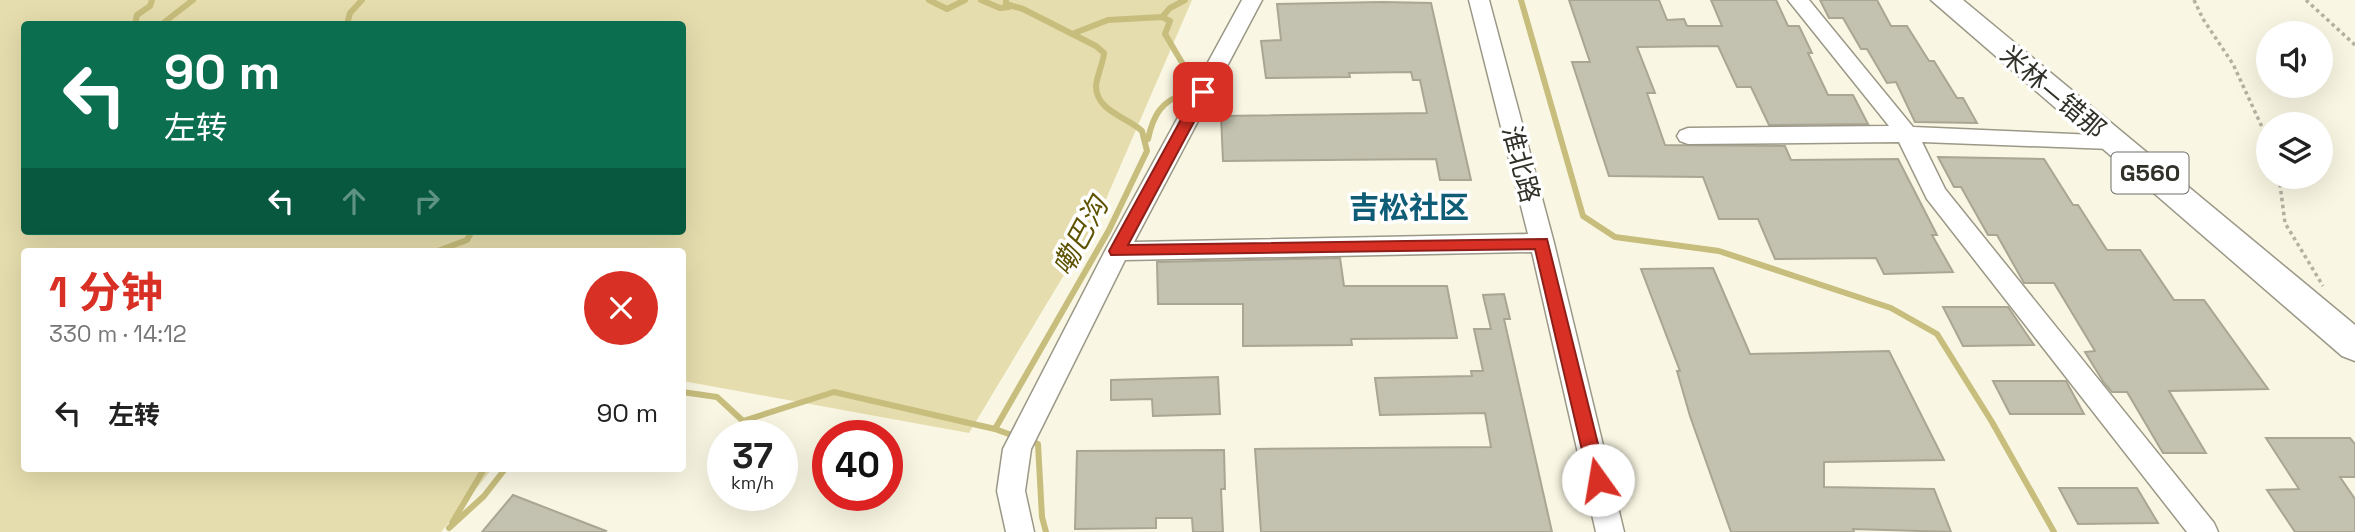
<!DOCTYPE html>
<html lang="zh">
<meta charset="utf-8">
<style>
body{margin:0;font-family:"Space Grotesk","Noto Sans SC",sans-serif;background:#f2f2f2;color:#222;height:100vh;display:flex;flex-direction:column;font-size:26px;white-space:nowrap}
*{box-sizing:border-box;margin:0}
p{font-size:23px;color:#767676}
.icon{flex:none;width:38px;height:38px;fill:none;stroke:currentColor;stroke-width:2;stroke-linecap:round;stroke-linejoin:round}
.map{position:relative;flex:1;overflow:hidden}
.side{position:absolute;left:21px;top:248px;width:665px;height:224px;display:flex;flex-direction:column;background:#fff;border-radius:7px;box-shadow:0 7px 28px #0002}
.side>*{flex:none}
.banner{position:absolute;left:21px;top:21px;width:665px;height:214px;border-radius:7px;box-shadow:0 7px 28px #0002;background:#0b6e4f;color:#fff;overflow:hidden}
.tools{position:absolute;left:2256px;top:21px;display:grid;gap:14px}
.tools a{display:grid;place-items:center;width:77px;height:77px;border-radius:50%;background:#fff;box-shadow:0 7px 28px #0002;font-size:35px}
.speed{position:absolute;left:707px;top:420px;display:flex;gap:14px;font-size:35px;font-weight:700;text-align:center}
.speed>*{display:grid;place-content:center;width:91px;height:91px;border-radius:50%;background:#fff;box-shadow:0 7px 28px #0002;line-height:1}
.speed small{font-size:18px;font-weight:400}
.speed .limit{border:10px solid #d22;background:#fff;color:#111}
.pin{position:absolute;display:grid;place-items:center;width:60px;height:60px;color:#fff;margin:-30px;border-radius:14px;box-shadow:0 4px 10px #0006}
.me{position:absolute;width:77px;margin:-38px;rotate:347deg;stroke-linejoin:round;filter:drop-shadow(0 0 5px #0008)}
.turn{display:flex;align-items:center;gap:24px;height:147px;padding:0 28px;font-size:32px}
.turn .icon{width:91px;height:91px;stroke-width:2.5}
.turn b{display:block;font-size:49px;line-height:60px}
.lanes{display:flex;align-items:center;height:66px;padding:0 28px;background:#0003;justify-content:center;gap:35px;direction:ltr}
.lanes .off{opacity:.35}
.round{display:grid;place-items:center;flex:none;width:74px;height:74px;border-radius:37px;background:#f2f2f2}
.headline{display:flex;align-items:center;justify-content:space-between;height:119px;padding:0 28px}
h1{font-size:42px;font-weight:700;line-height:52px;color:#d93025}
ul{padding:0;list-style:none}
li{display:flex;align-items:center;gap:21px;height:91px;padding:0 28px}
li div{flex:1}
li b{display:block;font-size:26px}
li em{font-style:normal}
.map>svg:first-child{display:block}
</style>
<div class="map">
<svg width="2355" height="532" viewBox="0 0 2355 532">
<rect width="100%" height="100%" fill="#f9f6e3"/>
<path fill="#e5ddad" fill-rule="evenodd" d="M 0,0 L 1192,0 L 1097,220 L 969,433 L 683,381 L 682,252 L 24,252 L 24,469 L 492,469 L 441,532 L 0,532 ZM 24,24 L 682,24 L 682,231 L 24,231 Z"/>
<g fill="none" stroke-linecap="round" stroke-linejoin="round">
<path stroke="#c7bd7c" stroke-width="6" d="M 929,0 L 947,9 L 965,0
M 981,0 L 1000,8 L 1009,7
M 1521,0 L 1583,216 L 1615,237 L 1719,251 L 1891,308 L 1937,334 L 1992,422 L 2054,532
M 1162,17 L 1170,8 L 1185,0
M 135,24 L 137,15 L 150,6 L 152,0
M 162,24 L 193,0
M 288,24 L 315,24
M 347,24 L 350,13 L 362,0
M 1072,34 L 1108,20 L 1162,17 L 1170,21 L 1165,34 L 1184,66 L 1184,94 C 1161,101 1153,116 1148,139
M 435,252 L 467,240 L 472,231
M 682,392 L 717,397 L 743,421 L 834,392 L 995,429 L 1017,437
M 995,429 L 1109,230 L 1147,151 L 1142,131 C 1127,117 1096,111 1096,86 C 1097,75 1103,64 1104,53 L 1096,46 L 1023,9 L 1006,4 L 1006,0
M 1028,440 L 1038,444 L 1042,517 L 1046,532
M 452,523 L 484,469
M 449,528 L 484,496 L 505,469"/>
</g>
<path fill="#c3c1af" stroke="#a9a694" stroke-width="2" d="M 1569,0 L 1659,0 L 1667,20 L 1684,19 L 1687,26 L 1722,26 L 1711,0 L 1776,0 L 1788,26 L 1799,26 L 1812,53 L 1808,53 L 1828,95 L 1853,95 L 1868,124 L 1769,125 L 1751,87 L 1737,87 L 1718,46 L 1637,47 L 1655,93 L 1647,93 L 1665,145 L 1785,146 L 1791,160 L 1898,159 L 1937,235 L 1932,235 L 1953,272 L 1884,274 L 1876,258 L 1775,259 L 1758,219 L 1719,219 L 1703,177 L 1609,176 L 1572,62 L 1590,62 Z
M 1820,0 L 1877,0 L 1891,26 L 1907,26 L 1929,61 L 1934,61 L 1957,98 L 1963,98 L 1977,123 L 1915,122 L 1896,82 L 1887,83 L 1867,49 L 1861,49 L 1843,18 L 1829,18 Z
M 1382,2 L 1431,3 L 1471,180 L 1440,180 L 1436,159 L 1223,161 L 1221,116 L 1427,113 L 1420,80 L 1413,80 L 1411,72 L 1349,73 L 1350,77 L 1266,78 L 1261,41 L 1281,40 L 1277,4 Z
M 1938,157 L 2044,159 L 2073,205 L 2078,205 L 2107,250 L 2140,250 L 2174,300 L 2204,300 L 2268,389 L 2169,391 L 2206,453 L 2163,453 L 2127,392 L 2112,392 L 2104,383 L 2085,352 L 2095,351 L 2054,283 L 2024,283 L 1997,235 L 1988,235 L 1961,187 L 1954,187 Z
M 1340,258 L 1344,286 L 1447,286 L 1457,338 L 1351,339 L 1352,345 L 1243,346 L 1243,304 L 1158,304 L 1157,262 Z
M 1713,268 L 1750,354 L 1889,351 L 1944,460 L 1824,462 L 1824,487 L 1934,489 L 1951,532 L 1853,529 L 1854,532 L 1731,532 L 1690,416 L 1677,371 L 1680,371 L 1641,269 Z
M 1504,294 L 1510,319 L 1504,319 L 1552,532 L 1261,532 L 1255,449 L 1491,447 L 1485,413 L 1380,415 L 1375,378 L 1472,376 L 1471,371 L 1483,371 L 1474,329 L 1491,329 L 1483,295 Z
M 1943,307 L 2008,307 L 2034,345 L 1963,346 Z
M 1218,377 L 1220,414 L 1153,416 L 1152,399 L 1111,400 L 1111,380 Z
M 1993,381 L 2066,381 L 2084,414 L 2010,414 Z
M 2266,438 L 2350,438 L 2355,444 L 2355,477 L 2340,477 L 2355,499 L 2355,532 L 2295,532 L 2267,490 L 2299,489 Z
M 1224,450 L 1225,489 L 1221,489 L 1223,532 L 1193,532 L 1192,518 L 1156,518 L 1156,528 L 1075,529 L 1077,451 Z
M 2059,488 L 2137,488 L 2158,523 L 2078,524 Z
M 513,495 L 606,531 L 605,532 L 482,532 Z"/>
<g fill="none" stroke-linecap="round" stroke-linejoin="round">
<g stroke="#9b9887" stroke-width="3">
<path id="minor" d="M 1242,0 L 1262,0 L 1134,242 L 1528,234 L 1469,0 L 1489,0 L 1554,243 L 1624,532 L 1596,532 L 1532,252 L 1125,260 L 1031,449 L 1025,491 L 1034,532 L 1006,532 L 997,491 L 1003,449 L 1105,251 Z
M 1788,0 L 1809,0 L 1913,127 L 2119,136 L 2122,141 L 2119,146 L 2111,149 L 1922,142 L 1945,189 L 2214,523 L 2218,532 L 2187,532 L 1927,199 L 1899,142 L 1688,144 L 1680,141 L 1677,136 L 1680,131 L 1688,128 L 1889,126 Z"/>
</g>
<g stroke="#9b9887" stroke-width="3">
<path id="highway" d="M 1931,0 L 1963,0 L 2355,325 L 2355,361 L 2342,356 Z"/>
</g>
<path stroke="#b3b1a2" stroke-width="3.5" stroke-dasharray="3.5 3.5" stroke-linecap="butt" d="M 2194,0 L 2203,19 L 2233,64 L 2268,140
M 2306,0 L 2355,45
M 2279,177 L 2285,223 L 2323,286"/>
<use href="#minor" fill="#fff" fill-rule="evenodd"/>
<use href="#highway" fill="#fff" fill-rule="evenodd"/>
</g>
<path fill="#d93025" stroke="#8d1f18" stroke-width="2" d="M 1203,87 L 1210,92 L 1128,245 L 1547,239 L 1607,480 L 1604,485 L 1598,487 L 1591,485 L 1589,480 L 1535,249 L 1111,255 L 1109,251 L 1196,92 Z"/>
<g text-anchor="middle" stroke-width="7" stroke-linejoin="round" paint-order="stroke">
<rect fill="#fff" stroke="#6f6e69" stroke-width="2" x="2111.5" y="152.5" width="77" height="41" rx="5"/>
<g font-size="24" font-weight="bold" fill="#313029">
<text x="2150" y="181">G560</text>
</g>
<g font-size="26" fill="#313029" stroke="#fff">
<text transform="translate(2053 92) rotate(40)" y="9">米林—错那</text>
<text transform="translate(1521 164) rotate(75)" y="9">淮北路</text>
</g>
<g font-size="28" font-style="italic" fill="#5e5300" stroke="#fff">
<text transform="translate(1080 236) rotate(-62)" y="10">嘞巴沟</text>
</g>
<g font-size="30" font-weight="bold" fill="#0e5c75" stroke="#fff">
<text x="1409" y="218">吉松社区</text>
</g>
</g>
</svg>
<div class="tools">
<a><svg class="icon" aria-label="sound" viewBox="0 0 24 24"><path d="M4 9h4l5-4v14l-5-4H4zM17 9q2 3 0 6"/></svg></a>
<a><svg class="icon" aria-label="layers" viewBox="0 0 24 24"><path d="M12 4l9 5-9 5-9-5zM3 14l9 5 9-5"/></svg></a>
</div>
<div class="speed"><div>37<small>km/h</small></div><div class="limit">40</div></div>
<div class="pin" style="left:1203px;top:92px;background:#d93025"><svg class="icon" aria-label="arrive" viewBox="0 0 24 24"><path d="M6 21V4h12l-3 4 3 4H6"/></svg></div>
<svg class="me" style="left:1598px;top:480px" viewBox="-20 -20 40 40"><circle r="19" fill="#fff"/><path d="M0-13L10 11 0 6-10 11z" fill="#d93025"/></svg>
<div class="banner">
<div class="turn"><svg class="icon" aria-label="left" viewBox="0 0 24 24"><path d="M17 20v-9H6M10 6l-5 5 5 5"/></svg><div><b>90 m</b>左转</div></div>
<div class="lanes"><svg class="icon" aria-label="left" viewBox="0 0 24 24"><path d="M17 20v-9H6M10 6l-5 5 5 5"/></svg><svg class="icon off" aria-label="ahead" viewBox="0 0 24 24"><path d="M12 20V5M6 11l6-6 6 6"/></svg><svg class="icon off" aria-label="right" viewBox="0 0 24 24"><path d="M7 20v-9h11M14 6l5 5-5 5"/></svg></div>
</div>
<section class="side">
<div class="headline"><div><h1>1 分钟</h1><p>330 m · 14:12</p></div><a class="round" style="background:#d93025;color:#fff"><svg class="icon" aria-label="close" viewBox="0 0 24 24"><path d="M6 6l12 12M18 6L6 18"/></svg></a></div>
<ul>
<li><svg class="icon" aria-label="left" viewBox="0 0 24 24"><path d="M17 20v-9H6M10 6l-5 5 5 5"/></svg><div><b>左转</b></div><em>90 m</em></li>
</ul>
</section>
</div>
